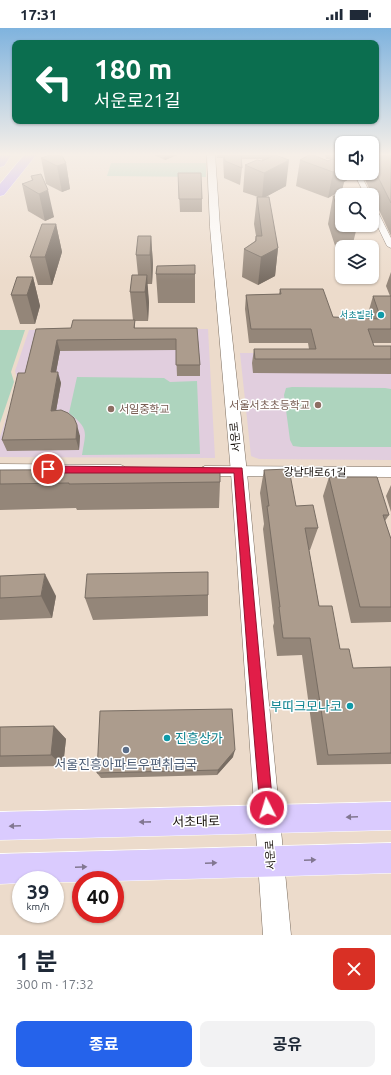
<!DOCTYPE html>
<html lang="ko">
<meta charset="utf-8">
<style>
body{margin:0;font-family:Ubuntu,"Noto Sans KR",sans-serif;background:#f2f2f3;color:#1f2937;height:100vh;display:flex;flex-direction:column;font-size:15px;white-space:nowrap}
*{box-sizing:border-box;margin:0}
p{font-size:13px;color:#747a83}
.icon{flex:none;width:22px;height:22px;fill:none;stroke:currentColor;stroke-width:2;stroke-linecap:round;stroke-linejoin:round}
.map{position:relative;height:907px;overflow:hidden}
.details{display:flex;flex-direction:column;background:#fff;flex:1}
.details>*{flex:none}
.hud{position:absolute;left:12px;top:12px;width:367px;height:84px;border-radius:8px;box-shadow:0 1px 3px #0004;background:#0b6e4f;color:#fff;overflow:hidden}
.controls{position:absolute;left:335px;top:108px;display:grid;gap:8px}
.controls a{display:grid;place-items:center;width:44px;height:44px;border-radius:8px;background:#fff;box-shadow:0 1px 3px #0004;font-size:20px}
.speed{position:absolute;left:12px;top:843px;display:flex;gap:8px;font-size:20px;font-weight:700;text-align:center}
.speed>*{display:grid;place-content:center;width:52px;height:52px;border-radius:50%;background:#fff;box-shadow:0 1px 3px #0004;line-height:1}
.speed small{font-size:10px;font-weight:400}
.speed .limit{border:6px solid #d22;background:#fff;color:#111}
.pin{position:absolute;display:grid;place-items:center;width:34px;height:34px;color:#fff;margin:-17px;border:2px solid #fff;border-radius:50%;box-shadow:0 1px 4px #0007}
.me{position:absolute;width:44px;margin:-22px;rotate:355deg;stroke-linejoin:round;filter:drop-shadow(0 0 3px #0008)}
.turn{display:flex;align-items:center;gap:14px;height:84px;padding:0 16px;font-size:18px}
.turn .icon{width:52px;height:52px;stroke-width:2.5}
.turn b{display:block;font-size:28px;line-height:34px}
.round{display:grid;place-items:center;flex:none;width:42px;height:42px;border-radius:8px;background:#f2f2f3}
.overview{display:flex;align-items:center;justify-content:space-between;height:68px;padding:0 16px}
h1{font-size:24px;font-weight:700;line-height:30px}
.action{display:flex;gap:8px;margin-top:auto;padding:8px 16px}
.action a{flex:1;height:46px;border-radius:8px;background:#2563eb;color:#fff;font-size:16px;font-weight:700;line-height:46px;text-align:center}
.action a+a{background:#f2f2f3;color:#1f2937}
.status{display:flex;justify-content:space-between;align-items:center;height:28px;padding:0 20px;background:#fff;direction:ltr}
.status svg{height:11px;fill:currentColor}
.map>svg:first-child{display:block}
</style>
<div class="status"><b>17:31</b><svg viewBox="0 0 49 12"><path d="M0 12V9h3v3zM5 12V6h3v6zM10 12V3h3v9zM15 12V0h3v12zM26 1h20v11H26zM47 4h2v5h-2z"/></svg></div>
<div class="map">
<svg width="391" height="907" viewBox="0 0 391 907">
<rect width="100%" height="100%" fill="#ecdbcb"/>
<path fill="#e1cede" d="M 208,301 L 215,430 L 0,429 L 0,409 L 18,354 L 15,343 L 29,302 Z
M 240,325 L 391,326 L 391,432 L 259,431 L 251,428 Z"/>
<path fill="#aed4be" d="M 111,135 L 206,135 L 206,149 L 107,148 Z
M 0,302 L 25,302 L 11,344 L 14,354 L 0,395 Z
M 77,349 L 164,350 L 170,354 L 197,353 L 200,426 L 82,427 C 86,403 89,401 69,385 Z
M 292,359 L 385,360 L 391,361 L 391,419 L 301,419 L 293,418 L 290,412 L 284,367 L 286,360 Z"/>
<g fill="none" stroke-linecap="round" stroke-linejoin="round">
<g stroke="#7c6e60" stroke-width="1">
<path id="street" d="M 354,145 L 360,145 L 371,167 L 365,167 Z
M 372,178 L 376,180 L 391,210 L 391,220 L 387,218 L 372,187 Z
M 0,436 L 121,437 L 125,439 L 127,442 L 125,445 L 121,447 L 0,446 Z
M 205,438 L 391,439 L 391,449 L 205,448 L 201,446 L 199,443 L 201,440 Z"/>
</g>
<g stroke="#7c6e60" stroke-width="1">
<path id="secondary" d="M 207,126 L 215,126 L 220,199 L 247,445 L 291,907 L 263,907 L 231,445 L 210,199 Z"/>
</g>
<g stroke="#fff" stroke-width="1">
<path id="primary" d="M 391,774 L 391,802 L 0,812 L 0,784 Z
M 391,815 L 391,845 L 115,853 L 81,852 L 81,854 L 55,854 L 55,852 L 21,852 L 21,855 L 0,856 L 0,826 Z"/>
</g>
<g stroke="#fff" stroke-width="1">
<path id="highway" d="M 12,126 L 4,138 L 0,139 L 0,126 Z
M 25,126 L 37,126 L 4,167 L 0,168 L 0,156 Z"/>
</g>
<use href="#street" fill="#fff" fill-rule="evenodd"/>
<use href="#secondary" fill="#fff" fill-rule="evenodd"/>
<use href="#primary" fill="#dacbfe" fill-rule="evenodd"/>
<use href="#highway" fill="#c1a9fe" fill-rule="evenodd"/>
</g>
<path fill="#948679" d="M 50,126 L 61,126 L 66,135 L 70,161 L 62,164 L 46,156 L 41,130 L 50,127 Z
M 152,126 L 180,126 L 165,132 Z
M 216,126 L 276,126 L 276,127 L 286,158 L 265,169 L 278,220 L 275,248 L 258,257 L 242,249 L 244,221 L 255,213 L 256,208 L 254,196 L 257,169 L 258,169 L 243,164 L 245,137 L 262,133 L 262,131 L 241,131 L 242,140 L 240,157 L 224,150 L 223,130 L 217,130 Z
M 325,126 L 342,126 L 342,145 L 355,145 L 354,148 L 344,154 L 342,162 L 328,170 L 296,158 L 300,132 L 328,133 L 331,131 L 326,131 Z
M 372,126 L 391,126 L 391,208 L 362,145 L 372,145 Z
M 178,145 L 202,171 L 202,184 L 180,184 Z
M 31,148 L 54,189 L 45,193 L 28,183 L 22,156 L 32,153 Z
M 333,168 L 342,168 L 342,197 L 357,197 L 357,199 L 352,219 L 342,219 L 342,227 L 338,227 L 328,196 Z
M 56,196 L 62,224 L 52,257 L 38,257 L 30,229 Z
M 151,208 L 153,236 L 152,256 L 147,256 L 149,275 L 148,293 L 135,293 L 135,300 L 197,300 L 200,337 L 200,348 L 177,348 L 176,322 L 60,323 L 56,344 L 61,355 L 56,383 L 80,408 L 79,422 L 7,423 L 2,412 L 25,345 L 36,301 L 71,300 L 133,292 L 130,264 L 138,247 L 136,227 Z
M 195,237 L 195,275 L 158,275 L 156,246 Z
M 391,244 L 391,315 L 373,315 L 374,318 L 391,331 L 391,346 L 253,345 L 252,335 L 254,321 L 309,321 L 308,315 L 249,315 L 245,281 L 246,267 L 279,266 L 280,261 L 333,289 L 372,290 L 369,282 L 373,268 L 390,268 L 386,258 Z
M 33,249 L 40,278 L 35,296 L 20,296 L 11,267 Z
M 0,442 L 220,454 L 219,480 L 77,482 L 76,480 L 0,482 Z
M 264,442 L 296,478 L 318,500 L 310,522 L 309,522 L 319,578 L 340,621 L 353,640 L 390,639 L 391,639 L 391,736 L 317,737 L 302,627 L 277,628 L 273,598 L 274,595 L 263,501 L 264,496 L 260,465 Z
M 329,449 L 389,487 L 385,493 L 391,511 L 391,594 L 351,595 L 323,468 Z
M 391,457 L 391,484 L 386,468 Z
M 0,548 L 56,568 L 52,590 L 0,592 Z
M 208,567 L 208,588 L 93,592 L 85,570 Z
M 54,698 L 66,711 L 63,738 L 0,739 L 0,699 Z
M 233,729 L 217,747 L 101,750 L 97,745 Z"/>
<path fill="#786d63" d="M 164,126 L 180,126 L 165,132 Z
M 289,132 L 286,158 L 262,171 L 264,145 Z
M 66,135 L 70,161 L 62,164 L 57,138 Z
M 342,139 L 342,145 L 355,145 L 354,148 L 344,154 L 342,162 L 328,170 L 333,144 Z
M 48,162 L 54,189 L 45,193 L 39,166 Z
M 56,196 L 62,224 L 52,257 L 45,229 Z
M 151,208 L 153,236 L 152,256 L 150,227 Z
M 278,220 L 275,248 L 258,257 L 261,229 Z
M 147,247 L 149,275 L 148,293 L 145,264 Z
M 33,249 L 40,278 L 35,296 L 27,267 Z
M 57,312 L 60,323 L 54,355 L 51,344 Z
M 58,344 L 61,355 L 54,394 L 51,383 Z
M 77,397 L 80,408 L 79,422 L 76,411 Z
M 45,546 L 56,568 L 52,590 L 41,568 Z
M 54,698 L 66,711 L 63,738 L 51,727 Z
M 235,722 L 233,729 L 217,747 L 218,742 Z"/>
<path fill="#ac9c8d" stroke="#786d63" d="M 51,126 L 61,126 L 66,135 L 57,138 L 41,130 L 51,127 Z
M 224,126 L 241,126 L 242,140 L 225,133 Z
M 311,126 L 328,133 L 332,131 L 342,134 L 342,139 L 333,144 L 300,132 Z
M 372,126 L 391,126 L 391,175 L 372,137 Z
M 275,127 L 289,132 L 264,145 L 245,137 L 257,132 L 262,133 Z
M 178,145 L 201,145 L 202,171 L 179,171 Z
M 41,146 L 48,162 L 39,166 L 22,156 L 33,152 L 31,148 Z
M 333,168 L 342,168 L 342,193 Z
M 257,169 L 269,169 L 278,220 L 261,229 L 244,221 L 256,213 L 256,208 L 262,208 Z
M 42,196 L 56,196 L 45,229 L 30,229 Z
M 343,197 L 357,197 L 357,199 L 344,199 Z
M 138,208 L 151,208 L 150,227 L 136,227 Z
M 195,237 L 195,246 L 156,246 L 157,238 Z
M 132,247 L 147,247 L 145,264 L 130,264 Z
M 17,249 L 33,249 L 27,267 L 11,267 Z
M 280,261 L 323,261 L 333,289 L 381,291 L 373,268 L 391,268 L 391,301 L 368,301 L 374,318 L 391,318 L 391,331 L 255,331 L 254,321 L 316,321 L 311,301 L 251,301 L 246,267 L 281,266 Z
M 73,292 L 135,292 L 134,300 L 197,300 L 200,337 L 176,337 L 176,311 L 57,312 L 51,344 L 58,344 L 51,383 L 61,382 L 68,385 L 74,390 L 77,397 L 76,411 L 2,412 L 18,345 L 25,345 L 36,301 L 71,300 Z
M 220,441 L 220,454 L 69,456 L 69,455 L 0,456 L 0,442 Z
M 289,441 L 296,478 L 313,477 L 318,500 L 305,500 L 319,578 L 332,578 L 340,621 L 349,621 L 353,640 L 391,639 L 391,725 L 328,727 L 310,610 L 283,610 L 279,579 L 280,579 L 267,478 L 269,478 L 264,442 Z
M 329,449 L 377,449 L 389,487 L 383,487 L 391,511 L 391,579 L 360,579 Z
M 208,544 L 208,567 L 85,570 L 87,546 Z
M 45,546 L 41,568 L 0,570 L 0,548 Z
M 232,681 L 235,722 L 218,742 L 97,745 L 100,683 Z
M 54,698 L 51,727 L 0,728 L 0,699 Z"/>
<defs><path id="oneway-solid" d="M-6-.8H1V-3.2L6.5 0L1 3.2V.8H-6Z"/></defs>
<g fill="#827791">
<use href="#oneway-solid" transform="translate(352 789) rotate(178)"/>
<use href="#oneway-solid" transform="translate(145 794) rotate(179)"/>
<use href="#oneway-solid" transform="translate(15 798) rotate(178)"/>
<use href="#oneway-solid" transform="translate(310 832) rotate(-2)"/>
<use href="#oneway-solid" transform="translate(211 835) rotate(-2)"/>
<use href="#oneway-solid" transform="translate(81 839) rotate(-2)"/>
</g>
<linearGradient id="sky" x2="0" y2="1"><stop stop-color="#7fb3de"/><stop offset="0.5" stop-color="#f6efe8"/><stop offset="1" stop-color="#f6efe8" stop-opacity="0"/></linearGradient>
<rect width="391" height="253" fill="url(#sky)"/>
<path fill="#e11d48" stroke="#92132f" d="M 48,438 L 242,440 L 273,780 L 271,785 L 267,787 L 262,785 L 260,780 L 248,635 L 234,445 L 48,445 L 43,441 Z"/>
<g fill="#0f9aa8" stroke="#fff" stroke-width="1.5">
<circle cx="381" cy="287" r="4"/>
<circle cx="350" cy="678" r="4"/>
<circle cx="167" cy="710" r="4"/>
</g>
<g fill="#8d6e63" stroke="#fff" stroke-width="1.5">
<circle cx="318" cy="377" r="4"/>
<circle cx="111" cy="381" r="4"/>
</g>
<circle fill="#5c6f8a" stroke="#fff" stroke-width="1.5" cx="126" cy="722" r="4"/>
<g text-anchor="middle" stroke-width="3" stroke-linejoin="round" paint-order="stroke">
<g font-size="9" fill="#0d838f" stroke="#fff" text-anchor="end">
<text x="373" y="290">서초빌라</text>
</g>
<g font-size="11" fill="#785e54" stroke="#fff" text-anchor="end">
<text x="310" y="381">서울서초초등학교</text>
<text x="119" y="385" text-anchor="start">서일중학교</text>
</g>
<g font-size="11" fill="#16100b" stroke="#fff">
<text transform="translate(235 409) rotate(-96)" y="4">서운로</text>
<text transform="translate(315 444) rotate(1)" y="4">강남대로61길</text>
<text transform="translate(270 827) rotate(-94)" y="4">서운로</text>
</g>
<g font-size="13" fill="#0d838f" stroke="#fff" text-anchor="end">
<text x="342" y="683">부띠크모나코</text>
<text x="175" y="715" text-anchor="start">진흥상가</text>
</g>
<g font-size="13" fill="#4e5e75" stroke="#fff">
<text x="126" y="741">서울진흥아파트우편취급국</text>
</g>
<g font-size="13" fill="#16100b" stroke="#fff">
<text transform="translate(196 793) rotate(-1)" y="5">서초대로</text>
</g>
</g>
</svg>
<div class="controls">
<a><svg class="icon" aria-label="sound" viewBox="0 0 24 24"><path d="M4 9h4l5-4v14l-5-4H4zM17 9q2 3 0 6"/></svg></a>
<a><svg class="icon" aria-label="search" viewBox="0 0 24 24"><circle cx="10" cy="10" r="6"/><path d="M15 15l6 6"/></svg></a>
<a><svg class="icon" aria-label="layers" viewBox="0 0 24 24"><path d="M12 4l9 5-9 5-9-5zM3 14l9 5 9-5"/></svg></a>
</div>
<div class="speed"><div>39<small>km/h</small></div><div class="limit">40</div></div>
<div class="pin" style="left:48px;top:441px;background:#d93025"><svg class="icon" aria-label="arrive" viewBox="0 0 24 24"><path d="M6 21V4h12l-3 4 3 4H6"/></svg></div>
<svg class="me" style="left:267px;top:780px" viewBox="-20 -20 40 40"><circle r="17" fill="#e11d48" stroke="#fff" stroke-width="3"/><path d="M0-11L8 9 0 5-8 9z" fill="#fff"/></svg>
<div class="hud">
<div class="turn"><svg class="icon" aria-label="left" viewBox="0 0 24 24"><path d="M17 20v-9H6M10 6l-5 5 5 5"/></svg><div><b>180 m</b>서운로21길</div></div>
</div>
</div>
<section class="details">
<div class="overview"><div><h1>1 분</h1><p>300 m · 17:32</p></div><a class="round" style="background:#d93025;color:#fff"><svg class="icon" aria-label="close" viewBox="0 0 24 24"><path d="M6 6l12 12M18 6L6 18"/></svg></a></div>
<div class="action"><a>종료</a><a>공유</a></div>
</section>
